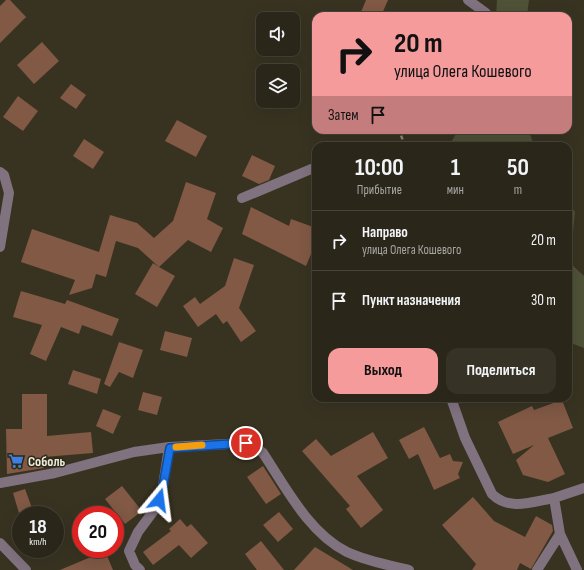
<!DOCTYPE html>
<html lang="ru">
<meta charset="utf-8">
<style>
body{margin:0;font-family:"Sofia Sans Condensed",sans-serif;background:#363226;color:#f1f3f6;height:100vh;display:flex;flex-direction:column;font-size:15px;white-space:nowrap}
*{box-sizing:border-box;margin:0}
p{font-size:13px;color:#a5a5a2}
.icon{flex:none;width:22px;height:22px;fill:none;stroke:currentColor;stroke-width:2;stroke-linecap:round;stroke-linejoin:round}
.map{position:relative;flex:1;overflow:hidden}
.drawer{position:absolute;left:312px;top:142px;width:260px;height:260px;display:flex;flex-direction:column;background:#2a2619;border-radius:12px;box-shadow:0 4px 16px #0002,0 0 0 1px #464338}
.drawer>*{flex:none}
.top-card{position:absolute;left:312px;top:12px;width:260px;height:122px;border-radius:12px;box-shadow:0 4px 16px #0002,0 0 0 1px #464338;background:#f59b9b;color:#111;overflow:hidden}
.fabs{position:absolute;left:256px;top:12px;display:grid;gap:8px}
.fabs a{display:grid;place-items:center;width:44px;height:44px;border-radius:8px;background:#2a2619;box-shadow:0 4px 16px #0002,0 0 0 1px #464338;font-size:20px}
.speed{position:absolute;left:12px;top:506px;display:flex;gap:8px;font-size:20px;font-weight:700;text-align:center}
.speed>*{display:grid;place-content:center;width:52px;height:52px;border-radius:50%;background:#2a2619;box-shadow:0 4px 16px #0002,0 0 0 1px #464338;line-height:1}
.speed small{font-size:10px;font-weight:400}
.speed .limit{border:6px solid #d22;background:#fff;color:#111}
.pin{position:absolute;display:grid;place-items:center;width:34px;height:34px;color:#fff;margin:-17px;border:2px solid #fff;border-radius:50%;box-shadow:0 1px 4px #0007}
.me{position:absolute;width:44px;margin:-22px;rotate:16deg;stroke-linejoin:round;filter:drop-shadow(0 0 3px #0008)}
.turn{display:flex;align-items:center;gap:14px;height:84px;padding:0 16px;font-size:18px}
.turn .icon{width:52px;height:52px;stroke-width:2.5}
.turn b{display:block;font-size:28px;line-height:34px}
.then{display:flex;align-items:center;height:38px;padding:0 16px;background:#0003;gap:8px;font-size:15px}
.eta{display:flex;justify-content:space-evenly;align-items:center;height:68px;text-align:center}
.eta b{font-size:24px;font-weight:700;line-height:28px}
.cta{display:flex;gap:8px;margin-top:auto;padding:8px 16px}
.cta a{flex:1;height:46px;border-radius:12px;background:#f59b9b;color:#111;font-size:16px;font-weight:700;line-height:46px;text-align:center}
.cta a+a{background:#363226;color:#f1f3f6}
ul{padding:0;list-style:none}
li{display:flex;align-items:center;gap:12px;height:60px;padding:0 16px;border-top:1px solid #464338}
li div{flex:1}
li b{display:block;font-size:15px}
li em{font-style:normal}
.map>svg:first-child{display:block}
</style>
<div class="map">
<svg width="584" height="570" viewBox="0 0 584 570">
<rect width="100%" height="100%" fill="#383321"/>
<path fill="#4f5237" d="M 497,0 L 529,0 L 527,16 L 496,16 Z
M 458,130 L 529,130 L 534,146 L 449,146 Z
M 568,202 L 575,212 L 570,263 L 584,276 L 584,348 L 568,342 Z"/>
<path fill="#815945" d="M 6,0 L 10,0 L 26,17 L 0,43 L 0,6 Z
M 366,0 L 388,0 L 381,16 L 370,16 L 361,12 Z
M 42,42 L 59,61 L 34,84 L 17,65 Z
M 71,84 L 86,95 L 76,109 L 60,98 Z
M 18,96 L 38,111 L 23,131 L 3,117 Z
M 177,120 L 207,136 L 196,157 L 165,141 Z
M 84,139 L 104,152 L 93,169 L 73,156 Z
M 252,155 L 275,166 L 269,180 L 259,184 L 242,176 Z
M 186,182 L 216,193 L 207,219 L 223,228 L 211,252 L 188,240 L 159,267 L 175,276 L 157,307 L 135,294 L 153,263 L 159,267 L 138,248 L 116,241 L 106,277 L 96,274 L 92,288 L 69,295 L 75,280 L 21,262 L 32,229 L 99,252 L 110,215 L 137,223 L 154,238 L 173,221 Z
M 251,207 L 289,226 L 291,219 L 316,228 L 316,242 L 306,266 L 242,234 Z
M 234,258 L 254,265 L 239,308 L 256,331 L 241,342 L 227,321 L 223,324 L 216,314 L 198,327 L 183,306 L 195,297 L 200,304 L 225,286 Z
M 21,291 L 65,304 L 67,300 L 119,319 L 112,336 L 82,325 L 79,334 L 61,327 L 46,361 L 30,354 L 42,325 L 13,317 Z
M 165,331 L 192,338 L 187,357 L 160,350 Z
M 119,342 L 143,350 L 133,378 L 119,372 L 110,387 L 104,384 Z
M 73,370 L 101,379 L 97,394 L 68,384 Z
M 143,392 L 162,397 L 157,415 L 138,410 Z
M 22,394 L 47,394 L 47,436 L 91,432 L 93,453 L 44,457 L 44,468 L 7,474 L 6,429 L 22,429 Z
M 562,400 L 573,428 L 548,438 L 565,474 L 548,482 L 523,475 L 516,460 L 534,445 L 513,454 L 498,422 L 532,406 L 534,410 Z
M 103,409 L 121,416 L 113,434 L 96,426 Z
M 424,427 L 440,458 L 450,454 L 453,461 L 463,462 L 458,474 L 460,478 L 434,490 L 418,454 L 409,459 L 399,440 Z
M 373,432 L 388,458 L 357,476 L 383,510 L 361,528 L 346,509 L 350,506 L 302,451 L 316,439 L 331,456 Z
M 263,466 L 281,494 L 266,504 L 247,477 Z
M 122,486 L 142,511 L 125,524 L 105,499 Z
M 25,489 L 32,508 L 19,513 L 13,493 Z
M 473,497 L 494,521 L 525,537 L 536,516 L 552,525 L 553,531 L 531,569 L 520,563 L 517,570 L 472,570 L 476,564 L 442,525 Z
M 279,512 L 293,529 L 278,542 L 263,525 Z
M 180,519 L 187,527 L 191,524 L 208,543 L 191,558 L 179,545 L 153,565 L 143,552 L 171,531 L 169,529 Z
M 261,541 L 284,570 L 257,570 L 245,554 Z
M 315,547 L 353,570 L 294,570 Z
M 105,551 L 113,570 L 60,570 Z"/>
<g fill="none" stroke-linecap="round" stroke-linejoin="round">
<path stroke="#8e8a7b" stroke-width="2.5" stroke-dasharray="4 2" stroke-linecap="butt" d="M 399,130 L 405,146"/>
<path stroke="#817280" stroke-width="10" d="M 468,0 L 486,13
M 0,172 L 4,175 L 9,193 L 0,247
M 242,198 L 316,167
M 451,398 L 465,438 L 492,494 C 509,511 532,502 554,498
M 0,483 L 55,473 L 134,452 L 169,447 L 246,443 L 254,446 L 263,453 C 286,488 309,533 347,552 C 366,561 388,565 409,570
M 0,543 L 26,570
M 140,570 L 135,565 L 129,551 L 138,532 L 155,509 L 162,492 L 169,447
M 537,570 L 560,534
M 577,570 L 560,534 L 554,498 L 584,488"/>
</g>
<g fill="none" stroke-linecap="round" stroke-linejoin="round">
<g stroke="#114b97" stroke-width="10">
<path id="route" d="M 159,500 L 162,492 L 170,448 L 246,443"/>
</g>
<use href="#route" stroke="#1a73e8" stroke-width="7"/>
<path stroke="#f59e0b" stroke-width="7" d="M 176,447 L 202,445"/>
</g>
<defs>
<g id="supermarket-bare" transform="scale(1.2)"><path d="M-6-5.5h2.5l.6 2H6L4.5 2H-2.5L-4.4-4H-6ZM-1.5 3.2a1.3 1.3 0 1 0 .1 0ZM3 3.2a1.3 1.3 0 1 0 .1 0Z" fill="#3f7fe0" stroke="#2e2917" stroke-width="2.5" paint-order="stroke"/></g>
</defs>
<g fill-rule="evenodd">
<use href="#supermarket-bare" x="16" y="461"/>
</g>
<g text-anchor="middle" stroke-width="3" stroke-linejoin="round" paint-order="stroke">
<g font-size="14" font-weight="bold" fill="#eceade" stroke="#2e2917" text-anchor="start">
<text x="28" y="466">Соболь</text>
</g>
</g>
</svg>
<div class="fabs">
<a><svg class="icon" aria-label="sound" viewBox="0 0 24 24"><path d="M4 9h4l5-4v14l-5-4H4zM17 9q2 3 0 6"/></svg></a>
<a><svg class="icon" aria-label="layers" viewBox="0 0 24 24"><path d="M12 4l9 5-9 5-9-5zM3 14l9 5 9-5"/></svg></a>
</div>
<div class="speed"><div>18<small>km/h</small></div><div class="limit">20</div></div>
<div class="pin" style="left:246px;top:443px;background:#d93025"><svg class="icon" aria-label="arrive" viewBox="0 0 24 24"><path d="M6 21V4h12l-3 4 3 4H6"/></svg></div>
<svg class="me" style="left:159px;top:500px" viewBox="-20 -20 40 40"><path d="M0-17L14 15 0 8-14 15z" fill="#1a73e8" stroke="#fff" stroke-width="4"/></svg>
<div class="top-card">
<div class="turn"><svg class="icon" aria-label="right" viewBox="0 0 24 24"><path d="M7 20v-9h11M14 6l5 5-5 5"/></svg><div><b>20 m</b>улица Олега Кошевого</div></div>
<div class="then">Затем<svg class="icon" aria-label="arrive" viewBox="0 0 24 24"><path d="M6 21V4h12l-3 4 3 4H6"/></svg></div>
</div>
<section class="drawer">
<div class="eta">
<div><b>10:00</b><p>Прибытие</p></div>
<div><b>1</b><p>мин</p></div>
<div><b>50</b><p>m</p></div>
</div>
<ul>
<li><svg class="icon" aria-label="right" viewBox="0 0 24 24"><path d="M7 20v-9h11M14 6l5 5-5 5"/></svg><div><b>Направо</b><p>улица Олега Кошевого</p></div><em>20 m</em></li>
<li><svg class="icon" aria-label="arrive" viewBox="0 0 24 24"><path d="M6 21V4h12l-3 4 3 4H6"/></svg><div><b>Пункт назначения</b></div><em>30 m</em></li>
</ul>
<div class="cta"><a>Выход</a><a>Поделиться</a></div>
</section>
</div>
